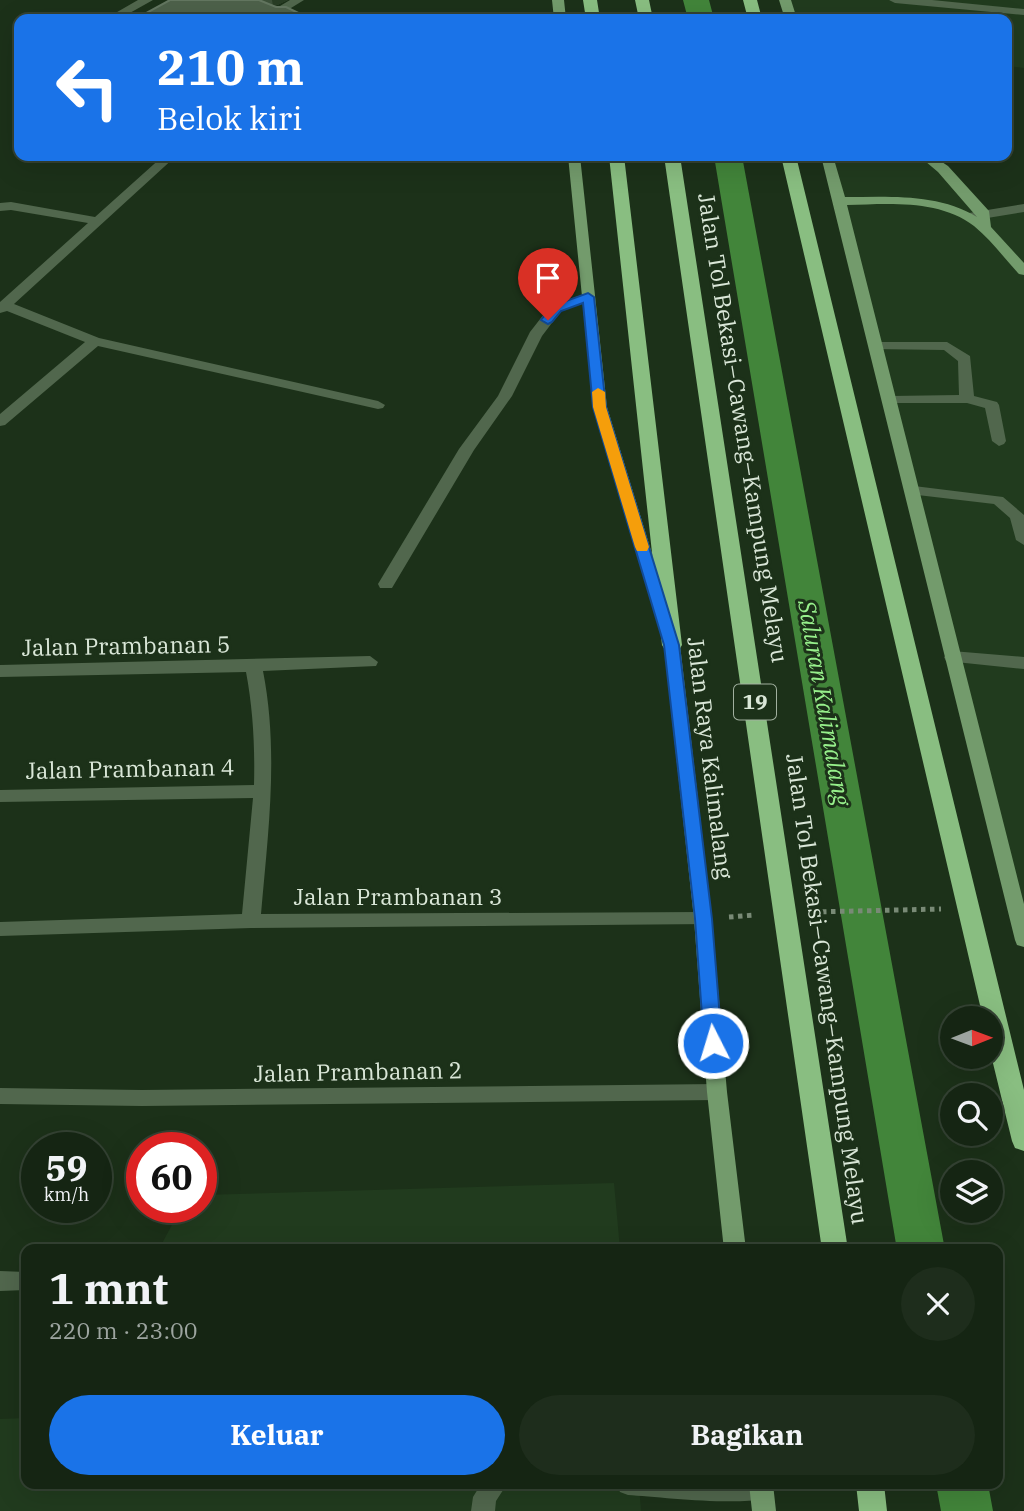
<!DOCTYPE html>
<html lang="id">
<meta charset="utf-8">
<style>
body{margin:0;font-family:"IBM Plex Serif",serif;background:#1e2d1c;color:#f1f3f6;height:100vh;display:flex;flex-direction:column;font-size:26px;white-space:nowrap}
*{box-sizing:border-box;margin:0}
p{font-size:23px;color:#9da5a0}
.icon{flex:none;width:38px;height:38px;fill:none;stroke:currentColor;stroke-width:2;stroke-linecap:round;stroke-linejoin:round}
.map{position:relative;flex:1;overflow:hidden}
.sheet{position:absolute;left:21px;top:1244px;width:982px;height:245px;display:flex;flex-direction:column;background:#152513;border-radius:14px;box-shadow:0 7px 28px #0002,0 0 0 2px #344233}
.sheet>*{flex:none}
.banner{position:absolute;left:14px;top:14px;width:998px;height:147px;border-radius:14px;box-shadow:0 7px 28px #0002,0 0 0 2px #344233;background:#1a73e8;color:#fff;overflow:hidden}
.needle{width:46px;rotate:89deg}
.controls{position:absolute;left:940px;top:1006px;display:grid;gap:14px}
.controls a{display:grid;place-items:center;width:63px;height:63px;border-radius:50%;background:#152513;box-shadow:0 7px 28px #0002,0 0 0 2px #344233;font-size:35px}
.speed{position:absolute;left:21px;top:1132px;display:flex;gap:14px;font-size:35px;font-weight:700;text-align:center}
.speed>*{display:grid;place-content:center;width:91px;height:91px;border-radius:50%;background:#152513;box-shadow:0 7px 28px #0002,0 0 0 2px #344233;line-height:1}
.speed small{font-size:18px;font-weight:400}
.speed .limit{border:10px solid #d22;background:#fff;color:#111}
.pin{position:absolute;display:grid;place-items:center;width:60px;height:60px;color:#fff;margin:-72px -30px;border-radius:50% 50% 50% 0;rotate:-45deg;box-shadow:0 0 7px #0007}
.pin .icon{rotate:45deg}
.me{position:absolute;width:77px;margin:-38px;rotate:355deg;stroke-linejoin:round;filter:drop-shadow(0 0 5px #0008)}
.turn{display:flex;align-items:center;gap:24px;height:147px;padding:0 28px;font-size:32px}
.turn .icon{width:91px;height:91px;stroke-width:2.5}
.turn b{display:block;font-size:49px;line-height:60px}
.round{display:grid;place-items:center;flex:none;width:74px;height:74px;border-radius:37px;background:#1e2d1c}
.overview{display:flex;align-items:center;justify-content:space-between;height:119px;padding:0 28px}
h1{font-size:42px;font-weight:700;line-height:52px}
.primary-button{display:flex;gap:14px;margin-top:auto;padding:14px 28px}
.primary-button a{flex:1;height:80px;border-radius:42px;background:#1a73e8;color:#fff;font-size:28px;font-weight:700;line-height:80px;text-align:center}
.primary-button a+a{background:#1e2d1c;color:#f1f3f6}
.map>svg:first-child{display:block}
</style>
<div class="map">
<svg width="1024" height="1511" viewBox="0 0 1024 1511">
<rect width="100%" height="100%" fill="#1c3119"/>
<path fill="#213b1e" d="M 785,0 L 1024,0 L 1024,68 L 1006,66 L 1006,19 L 790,19 Z
M 827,156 L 924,156 L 947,173 L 984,214 L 1024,208 L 1024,940 Z
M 614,1183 L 620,1249 L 159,1249 L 181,1208 L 201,1208 L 201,1195 Z
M 26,1418 L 26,1484 L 639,1484 L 641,1511 L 0,1511 L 0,1419 Z"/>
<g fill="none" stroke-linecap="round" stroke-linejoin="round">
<path fill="#42853a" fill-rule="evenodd" d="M 683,0 L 709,0 L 714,19 L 688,19 Z
M 714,156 L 742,156 L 945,1250 L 897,1250 Z
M 936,1484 L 988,1484 L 993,1511 L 941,1511 Z"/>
<path stroke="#798a76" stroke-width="5" stroke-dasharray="4.5 4.5" stroke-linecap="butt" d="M 813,912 L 941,909
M 729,917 L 755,915"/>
<path fill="#51674d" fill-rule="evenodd" d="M 138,0 L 153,0 L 119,19 L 105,19 Z
M 290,0 L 304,0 L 278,16 L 270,16 L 270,12 Z
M 889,0 L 932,0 L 1024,9 L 1024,15 L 895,3 Z
M 163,156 L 176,156 L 14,304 L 99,338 L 378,401 L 385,405 L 383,408 L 378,409 L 98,346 L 5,425 L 0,426 L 0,414 L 85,342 L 7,311 L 0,313 L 0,302 L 88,223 L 11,210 L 0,211 L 0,203 L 11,202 L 95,217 Z
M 1024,204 L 1024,212 L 969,221 L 962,217 L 969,213 Z
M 588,293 L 595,297 L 593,300 L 561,311 L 542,336 L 512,396 L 474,450 L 392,588 L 380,588 L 378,584 L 459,449 L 498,396 L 530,332 L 551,305 Z
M 877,342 L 947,342 L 970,356 L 974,396 L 997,402 L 999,405 L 1006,441 L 1004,444 L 999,446 L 992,441 L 985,408 L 967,403 L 886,403 L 884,400 L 891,396 L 959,395 L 958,361 L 944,350 L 872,349 L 870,346 Z
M 914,486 L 1003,497 L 1024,515 L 1024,545 L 1016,540 L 1010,518 L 994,504 L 909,494 L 906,491 Z
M 952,651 L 1024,657 L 1024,669 L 946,661 L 944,657 Z
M 370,656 L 378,662 L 376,666 L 263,671 C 279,752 268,833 261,914 L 703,912 L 710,914 L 712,919 L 710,924 L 251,928 L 0,936 L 0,922 L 242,914 L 253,798 L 0,802 L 0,790 L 254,785 C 255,746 253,709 246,672 L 0,677 L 0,665 Z
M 717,1084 L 724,1086 L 727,1092 L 724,1098 L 717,1100 L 142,1106 L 0,1104 L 0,1088 L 142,1090 Z
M 0,1271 L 26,1272 L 26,1290 L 0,1291 Z
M 481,1484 L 507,1484 L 496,1501 L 495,1511 L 471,1511 L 473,1497 Z
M 616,1484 L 772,1484 L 774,1489 L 770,1497 C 744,1507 660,1497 628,1495 L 620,1492 Z"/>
<path fill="#739b6c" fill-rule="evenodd" d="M 552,0 L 564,0 L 566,19 L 554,19 Z
M 779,0 L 791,0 L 797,19 L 785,19 Z
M 568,156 L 580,156 L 607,407 L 680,645 L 712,919 L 727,1092 L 746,1250 L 724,1250 L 707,1092 L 694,919 L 664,645 L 593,407 Z
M 821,156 L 833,156 L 845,197 C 889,197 938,193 977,217 L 938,172 L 919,156 L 933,156 L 948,166 L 989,211 L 991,227 L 1024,263 L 1024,275 L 1019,274 C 1004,258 991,240 974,226 C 939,199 888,204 847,205 L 1024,904 L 1024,947 L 1017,945 L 1015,940 Z
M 749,1484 L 773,1484 L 776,1511 L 752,1511 Z"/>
<path fill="#89be81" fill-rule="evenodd" d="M 583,0 L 597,0 L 600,19 L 586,19 Z
M 635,0 L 649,0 L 653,19 L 639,19 Z
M 743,0 L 757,0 L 762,19 L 748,19 Z
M 609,156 L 624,156 L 682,645 L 679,650 L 665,650 L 662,645 Z
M 664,156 L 680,156 L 848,1250 L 822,1250 Z
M 781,156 L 796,156 L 1024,1090 L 1024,1151 L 1015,1148 L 1012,1141 L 990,1051 L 990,1018 L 983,1018 Z
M 856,1484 L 884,1484 L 887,1511 L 859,1511 Z"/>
</g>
<path fill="#3c5039" d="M 170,0 L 288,0 L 275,6 L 311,19 L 149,19 L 148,12 Z"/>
<path fill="#283d25" d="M 272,0 L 288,0 L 273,7 Z"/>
<path fill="#4d614a" stroke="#637660" stroke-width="2" d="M 170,0 L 259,0 L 276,7 L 286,7 L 311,19 L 169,19 L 148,12 Z"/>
<path fill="#1a73e8" stroke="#114b97" stroke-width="2" d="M 588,293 L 594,297 L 606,407 L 679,645 L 712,919 L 722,1043 L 720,1048 L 713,1050 L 707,1048 L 704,1043 L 695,919 L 664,645 L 593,407 L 583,303 L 561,311 L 552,322 L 548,324 L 541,320 L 552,306 Z"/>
<path fill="#f59e0b" d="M 598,388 L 605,392 L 606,407 L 649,547 L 647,551 L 637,551 L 635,547 L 593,407 L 592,392 Z"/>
<g text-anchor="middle" stroke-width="6" stroke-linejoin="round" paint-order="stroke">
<rect fill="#1c3119" stroke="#a1b09f" stroke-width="2" x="734" y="684.5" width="42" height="35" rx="5"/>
<g font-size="21" font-weight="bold" fill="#dae7d8">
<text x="755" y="709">19</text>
</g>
<g font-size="23" fill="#dae7d8" stroke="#1c3119">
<text transform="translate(743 428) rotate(81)" y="8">Jalan Tol Bekasi–Cawang–Kampung Melayu</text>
<text transform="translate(126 646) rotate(-1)" y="8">Jalan Prambanan 5</text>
<text transform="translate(710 758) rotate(83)" y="8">Jalan Raya Kalimalang</text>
<text transform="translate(130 769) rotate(-1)" y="8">Jalan Prambanan 4</text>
<text x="398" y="905">Jalan Prambanan 3</text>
<text transform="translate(827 989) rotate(82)" y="8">Jalan Tol Bekasi–Cawang–Kampung Melayu</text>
<text transform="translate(358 1072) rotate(-1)" y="8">Jalan Prambanan 2</text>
</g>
<g font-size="24" font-style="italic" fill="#97f08b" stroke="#1c3119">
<text transform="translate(824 703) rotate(80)" y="8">Saluran Kalimalang</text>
</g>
</g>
</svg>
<div class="controls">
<a><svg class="needle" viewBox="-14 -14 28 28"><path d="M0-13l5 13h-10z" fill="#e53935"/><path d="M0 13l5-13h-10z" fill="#9da5a0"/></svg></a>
<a><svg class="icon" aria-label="search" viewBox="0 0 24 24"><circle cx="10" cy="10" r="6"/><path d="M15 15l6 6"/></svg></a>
<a><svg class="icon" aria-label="layers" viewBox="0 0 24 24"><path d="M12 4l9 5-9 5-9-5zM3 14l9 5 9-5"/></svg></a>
</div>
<div class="speed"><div>59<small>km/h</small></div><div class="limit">60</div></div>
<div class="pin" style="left:548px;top:320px;background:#d93025"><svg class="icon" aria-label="arrive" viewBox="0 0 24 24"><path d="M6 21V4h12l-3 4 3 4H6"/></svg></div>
<svg class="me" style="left:713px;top:1043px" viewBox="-20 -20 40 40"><circle r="17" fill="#1a73e8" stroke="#fff" stroke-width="3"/><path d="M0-11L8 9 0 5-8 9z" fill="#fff"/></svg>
<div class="banner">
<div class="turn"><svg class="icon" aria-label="left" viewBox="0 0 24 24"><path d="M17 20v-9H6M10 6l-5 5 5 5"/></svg><div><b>210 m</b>Belok kiri</div></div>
</div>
<section class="sheet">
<div class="overview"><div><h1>1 mnt</h1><p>220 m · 23:00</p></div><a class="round"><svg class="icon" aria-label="close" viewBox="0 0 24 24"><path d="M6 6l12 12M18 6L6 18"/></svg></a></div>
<div class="primary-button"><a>Keluar</a><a>Bagikan</a></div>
</section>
</div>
